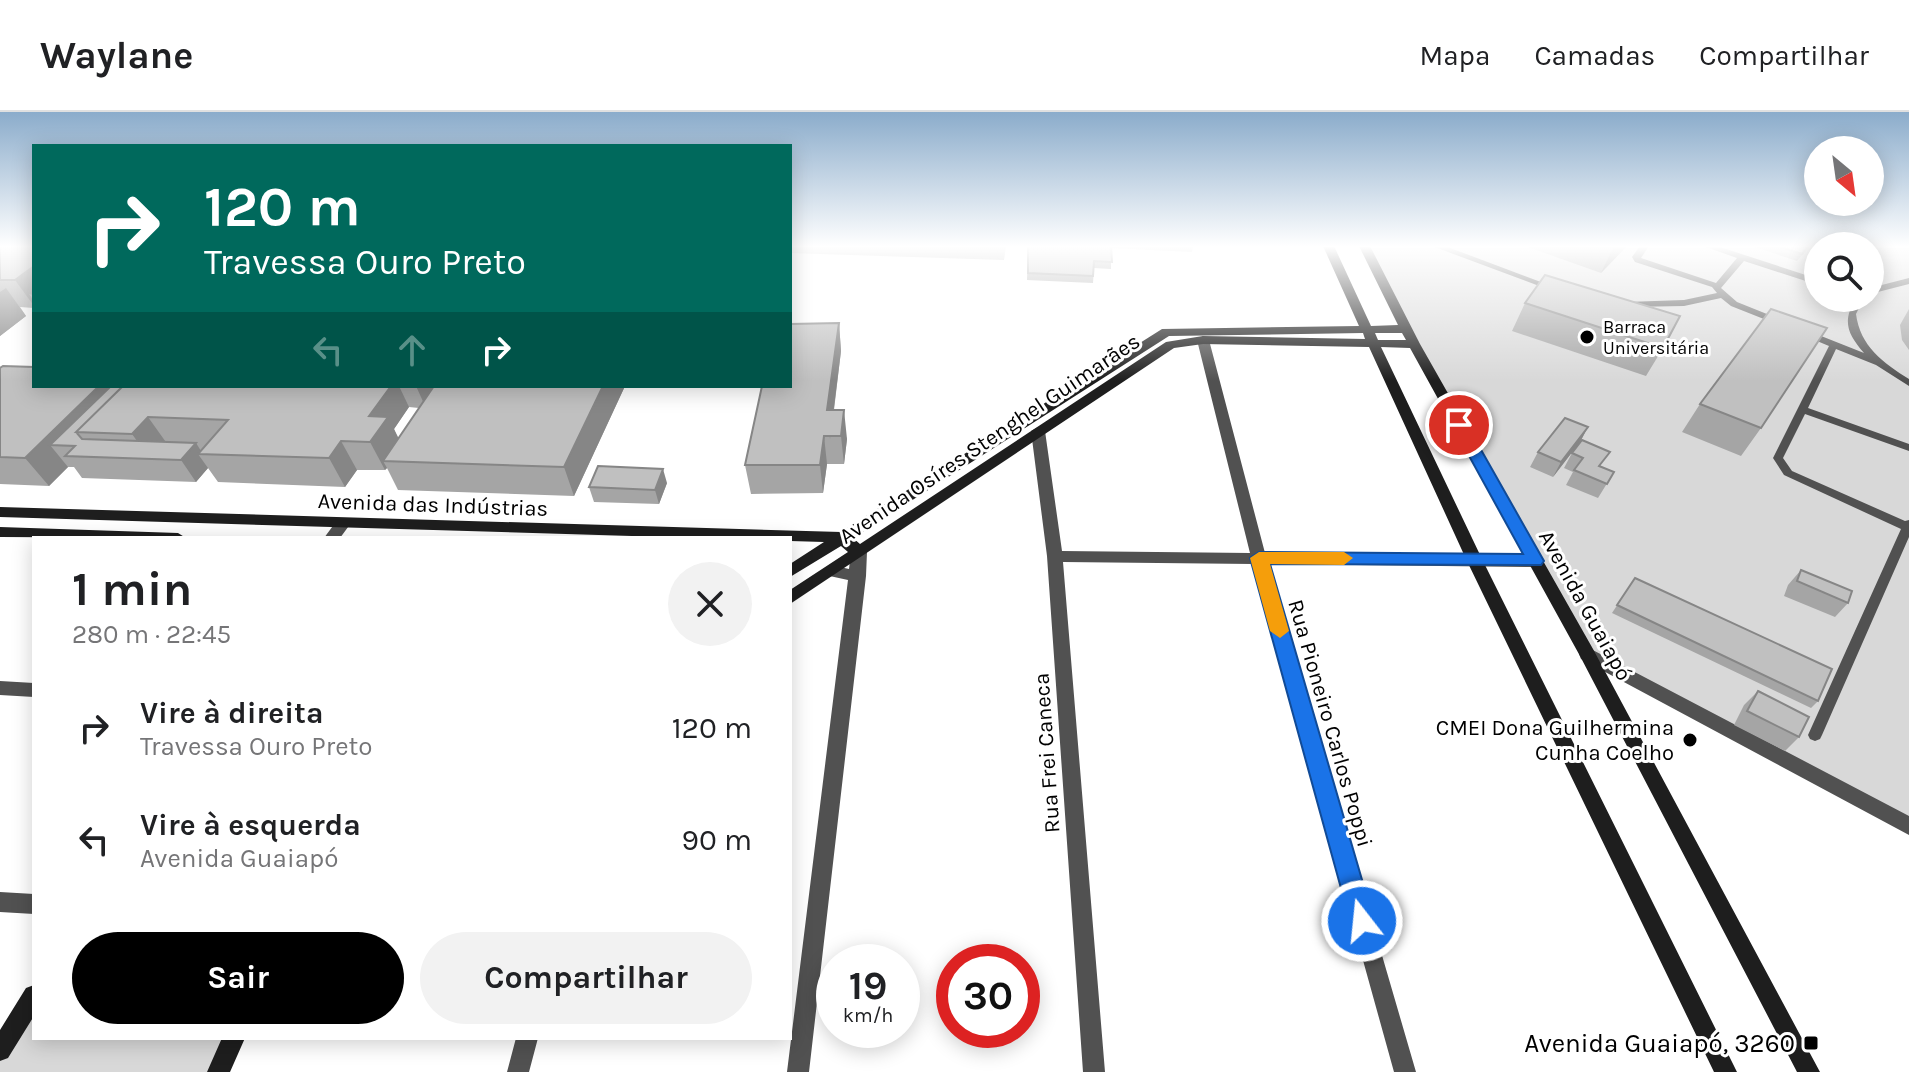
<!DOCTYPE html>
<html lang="pt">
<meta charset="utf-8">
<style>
body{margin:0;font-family:Karla,sans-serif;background:#f2f2f2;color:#202124;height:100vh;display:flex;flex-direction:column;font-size:30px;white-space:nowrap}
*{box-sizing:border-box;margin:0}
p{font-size:26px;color:#757577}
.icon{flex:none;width:44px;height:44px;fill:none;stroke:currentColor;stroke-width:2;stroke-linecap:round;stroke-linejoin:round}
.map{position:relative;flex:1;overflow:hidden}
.drawer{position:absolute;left:32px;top:424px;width:760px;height:504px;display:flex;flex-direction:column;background:#fff;border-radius:0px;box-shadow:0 4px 20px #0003}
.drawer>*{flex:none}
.guide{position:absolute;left:32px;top:32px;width:760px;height:244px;border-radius:0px;box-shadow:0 4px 20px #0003;background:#00695c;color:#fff;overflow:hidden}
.needle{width:52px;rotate:151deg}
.fabs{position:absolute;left:1804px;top:24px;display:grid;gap:16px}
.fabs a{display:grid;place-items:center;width:80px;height:80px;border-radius:50%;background:#fff;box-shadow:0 4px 20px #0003;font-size:40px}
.speed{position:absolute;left:816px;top:832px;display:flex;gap:16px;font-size:40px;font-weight:700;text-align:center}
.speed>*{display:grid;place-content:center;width:104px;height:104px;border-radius:50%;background:#fff;box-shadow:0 4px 20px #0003;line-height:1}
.speed small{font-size:20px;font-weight:400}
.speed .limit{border:12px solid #d22;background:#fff;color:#111}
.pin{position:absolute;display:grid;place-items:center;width:68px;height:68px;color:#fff;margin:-34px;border:4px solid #fff;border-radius:50%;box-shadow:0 2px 8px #0007}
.me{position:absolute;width:88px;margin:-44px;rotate:344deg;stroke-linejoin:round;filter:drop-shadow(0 0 6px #0008)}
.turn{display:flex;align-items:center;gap:28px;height:168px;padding:0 40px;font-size:36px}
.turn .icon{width:104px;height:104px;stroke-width:2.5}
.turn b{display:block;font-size:56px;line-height:68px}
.lanes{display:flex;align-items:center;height:76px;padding:0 40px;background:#0003;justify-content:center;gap:40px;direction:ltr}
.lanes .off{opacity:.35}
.round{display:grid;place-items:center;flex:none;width:84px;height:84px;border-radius:42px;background:#f2f2f2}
.head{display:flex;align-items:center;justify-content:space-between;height:136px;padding:0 40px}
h1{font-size:48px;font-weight:700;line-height:60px}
.button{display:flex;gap:16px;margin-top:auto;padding:16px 40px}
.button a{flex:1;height:92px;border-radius:48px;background:#000;color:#fff;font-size:32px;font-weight:700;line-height:92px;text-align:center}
.button a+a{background:#f2f2f2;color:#202124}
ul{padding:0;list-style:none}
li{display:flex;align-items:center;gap:24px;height:112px;padding:0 40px}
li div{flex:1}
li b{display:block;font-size:30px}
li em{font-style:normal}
header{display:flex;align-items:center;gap:48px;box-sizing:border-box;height:112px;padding:0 40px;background:#fff;border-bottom:2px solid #e0e0e0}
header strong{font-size:38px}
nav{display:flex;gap:44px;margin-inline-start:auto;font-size:28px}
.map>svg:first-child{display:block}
</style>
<header>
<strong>Waylane</strong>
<nav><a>Mapa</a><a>Camadas</a><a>Compartilhar</a></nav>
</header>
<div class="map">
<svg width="1909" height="960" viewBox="0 0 1909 960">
<rect width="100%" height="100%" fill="#fff"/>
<path fill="#d8d8d8" d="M 1364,134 L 1818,134 L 1818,186 L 1870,186 L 1870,134 L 1909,134 L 1909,714 L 1587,542 Z
M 34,884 L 34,926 L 234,926 L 218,960 L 0,960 L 0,938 Z"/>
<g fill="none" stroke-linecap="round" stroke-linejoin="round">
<path fill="#515151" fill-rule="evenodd" d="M 1432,134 L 1445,134 L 1557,176 L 1550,178 Z
M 1640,134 L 1649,134 L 1641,146 L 1716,171 L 1737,146 L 1703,134 L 1717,134 L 1818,167 L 1818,173 L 1744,149 L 1721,176 L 1737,190 L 1782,208 L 1782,212 L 1779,213 L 1731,194 L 1721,186 L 1684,194 L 1629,195 L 1626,194 L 1626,190 L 1684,188 L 1717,181 L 1712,175 L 1635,150 L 1632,145 Z
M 1909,166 L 1909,172 L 1870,182 L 1870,176 Z
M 1856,186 L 1864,186 L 1856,202 C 1860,234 1883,251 1909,267 L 1909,274 L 1876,253 L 1836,237 L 1808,296 L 1909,332 L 1909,339 L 1805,302 L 1783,346 L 1792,359 L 1905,409 L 1909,408 L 1909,425 L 1822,623 L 1820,627 L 1815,629 L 1810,627 L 1808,623 L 1901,417 L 1784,363 L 1773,346 L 1829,234 L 1805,224 L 1805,220 L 1811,220 L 1864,241 C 1847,221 1842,209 1856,186 Z"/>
<path fill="#515151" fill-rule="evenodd" d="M 1203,224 L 1209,228 L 1265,441 L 1535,443 L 1543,449 L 1535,455 L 1268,452 L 1416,960 L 1394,960 L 1253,452 L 1063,450 L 1105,960 L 1083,960 L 1047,444 L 1031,319 L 1038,315 L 1045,319 L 1062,439 L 1250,441 L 1197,228 Z
M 343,406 L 351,411 L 340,426 L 324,426 L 338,407 Z
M 859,435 L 867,440 L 866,464 L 809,960 L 787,960 L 848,468 L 825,463 L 823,459 L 831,453 L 849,457 L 851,440 Z
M 1587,535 L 1909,704 L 1909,723 L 1581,547 L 1579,542 L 1581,537 Z
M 0,569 L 34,571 L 34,585 L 0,583 Z
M 0,780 L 34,782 L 34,802 L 0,800 Z
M 516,926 L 538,926 L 529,960 L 507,960 Z"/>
<path fill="#1e1e1e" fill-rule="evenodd" d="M 1323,134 L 1334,134 L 1371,214 L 1398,213 L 1359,134 L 1370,134 L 1420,232 L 1593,537 L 1820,960 L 1797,960 L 1580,544 L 1410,236 L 1381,235 L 1482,447 L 1737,960 L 1714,960 L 1466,447 L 1369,235 L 1203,232 L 1174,236 L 790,492 L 790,478 L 848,440 L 841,434 L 790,465 L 790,452 L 824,430 L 790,429 L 790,426 L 698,426 L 0,405 L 0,395 L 841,420 L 1162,217 L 1359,214 ZM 1363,221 L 1365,227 L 1203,224 L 1166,230 L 860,432 L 853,426 L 1169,224 ZM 1375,221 L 1402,221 L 1406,228 L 1378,228 Z
M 0,415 L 178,421 L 186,426 L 0,425 Z
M 34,873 L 34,904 L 8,946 L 0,949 L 0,918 L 26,876 Z
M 222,926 L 245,926 L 230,960 L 207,960 Z"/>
</g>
<path fill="#a5a5a5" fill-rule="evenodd" d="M 0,134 L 34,134 L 34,196 L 20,195 L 26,204 L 0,224 Z
M 790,134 L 1006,134 L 1004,148 L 790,141 Z
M 1028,134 L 1193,134 L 1192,140 L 1111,136 L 1111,157 L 1094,156 L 1093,171 L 1027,168 Z
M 1525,134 L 1627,134 L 1601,161 Z
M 1752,134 L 1810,134 L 1797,149 Z
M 1525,191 L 1663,236 L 1646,264 L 1512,219 Z
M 1909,197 L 1909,238 L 1902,228 L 1900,213 Z
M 839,211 L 841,239 L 834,298 L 847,327 L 844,352 L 827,352 L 823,381 L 751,382 L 745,353 Z
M 0,256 L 34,274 L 625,274 L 574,384 L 398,378 L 387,356 L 385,358 L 357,358 L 345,375 L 218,370 L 208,356 L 196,370 L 82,366 L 74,355 L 68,355 L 49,374 L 0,372 ZM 409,295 L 419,296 L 398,327 L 394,317 Z
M 1700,292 L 1761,316 L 1741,344 L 1682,320 Z
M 1588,315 L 1580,330 L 1553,365 L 1530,355 L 1538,340 Z
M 1572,341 L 1614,360 L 1598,386 L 1566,373 L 1573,360 L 1564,356 Z
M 667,371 L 659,392 L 594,390 L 589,375 Z
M 1801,458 L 1848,491 L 1835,505 L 1784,484 L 1788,473 Z
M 1635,466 L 1818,589 L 1811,596 L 1612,501 Z
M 1758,579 L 1799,625 L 1785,639 L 1734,613 L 1744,593 Z"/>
<path fill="#868686" d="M 1614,134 L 1627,134 L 1601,161 Z
M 34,154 L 34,183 L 29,182 L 34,189 L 34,194 L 15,168 Z
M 6,176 L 26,204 L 0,224 L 0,180 Z
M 839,211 L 841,239 L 830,327 L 827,298 Z
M 99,274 L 128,274 L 76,320 L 75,334 L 50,333 L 68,355 L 49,374 L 25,346 Z
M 391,274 L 399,274 L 409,295 L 394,317 L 402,333 L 383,349 L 387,356 L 385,358 L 370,330 L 369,304 Z
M 416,274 L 441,274 L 426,296 Z
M 603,274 L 625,274 L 574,384 L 564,355 Z
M 844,298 L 847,327 L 844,352 L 841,324 Z
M 148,305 L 168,333 L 150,347 L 132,322 Z
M 1588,315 L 1580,330 L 1553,365 L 1561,350 Z
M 824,324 L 827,352 L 823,381 L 820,353 Z
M 341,329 L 357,358 L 345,375 L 329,346 Z
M 196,331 L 203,342 L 198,342 L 208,356 L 196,370 L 181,348 Z
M 663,357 L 667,371 L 659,392 L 655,378 Z"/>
<path fill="#c0c0c0" stroke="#868686" stroke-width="2" d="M 0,134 L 34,134 L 34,154 L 15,168 L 0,168 Z
M 1028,134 L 1111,134 L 1112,150 L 1094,149 L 1093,164 L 1028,161 Z
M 1777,134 L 1808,134 L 1802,142 Z
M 1545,163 L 1680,204 L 1663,236 L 1525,191 Z
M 1771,197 L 1827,216 L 1761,316 L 1700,292 Z
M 839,211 L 827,298 L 844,298 L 841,324 L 824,324 L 820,353 L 745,353 L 762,274 L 790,274 L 790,212 Z
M 3,254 L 34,255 L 34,274 L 99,274 L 25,346 L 0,345 L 0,256 Z
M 111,274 L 123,274 L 76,320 L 82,327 L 196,331 L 181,348 L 65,344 L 75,334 L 50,333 Z
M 123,274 L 391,274 L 369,304 L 388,305 L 370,330 L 341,329 L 329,346 L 198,342 L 228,308 L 148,305 L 132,322 L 76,320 Z
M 434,274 L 603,274 L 564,355 L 383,349 Z
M 1565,306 L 1588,315 L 1561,350 L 1538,340 Z
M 1582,328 L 1610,340 L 1599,354 L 1614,360 L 1607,372 L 1574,358 L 1583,346 L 1572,341 Z
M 598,354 L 663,357 L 655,378 L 589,375 Z
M 1801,458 L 1852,479 L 1848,491 L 1797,469 Z
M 1635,466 L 1832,557 L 1818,589 L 1617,493 Z
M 1758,579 L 1809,605 L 1799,625 L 1747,599 Z"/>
<linearGradient id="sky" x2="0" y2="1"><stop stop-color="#8baccb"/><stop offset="0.5" stop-color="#fff"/><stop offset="1" stop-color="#fff" stop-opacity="0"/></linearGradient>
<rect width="1909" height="269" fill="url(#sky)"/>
<path fill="#1a73e8" stroke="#114b97" stroke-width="2" d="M 1459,309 L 1467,313 L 1544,449 L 1541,453 L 1270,452 L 1374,809 L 1371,817 L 1362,820 L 1354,817 L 1350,809 L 1250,446 L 1259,440 L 1523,442 L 1452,313 Z"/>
<path fill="#f59e0b" d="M 1259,440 L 1344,440 L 1353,446 L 1344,453 L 1270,452 L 1289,519 L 1280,526 L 1270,519 L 1250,446 Z"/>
<g fill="#000" stroke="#fff" stroke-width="3">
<circle cx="1587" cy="225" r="8"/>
<circle cx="1690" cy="628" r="8"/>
<rect x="1803" y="923" width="16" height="16" rx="4"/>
</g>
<g text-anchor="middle" stroke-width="6" stroke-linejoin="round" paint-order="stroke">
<g font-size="18" fill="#000" stroke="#fff" text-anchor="start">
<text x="1603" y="221">Barraca<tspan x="1603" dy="21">Universitária</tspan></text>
</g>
<g font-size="22" fill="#000" stroke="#fff">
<text transform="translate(989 326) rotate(-34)" y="8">Avenida Osíres Stenghel Guimarães</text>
<text transform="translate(433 392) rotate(2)" y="8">Avenida das Indústrias</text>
<text transform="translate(1586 493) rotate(61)" y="8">Avenida Guaiapó</text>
<text transform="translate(1331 611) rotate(74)" y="8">Rua Pioneiro Carlos Poppi</text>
<text transform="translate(1046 641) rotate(-94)" y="8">Rua Frei Caneca</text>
</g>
<g font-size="22" fill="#000" stroke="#fff" text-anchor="end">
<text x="1674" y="623">CMEI Dona Guilhermina<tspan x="1674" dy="25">Cunha Coelho</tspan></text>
</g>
<g font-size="26" fill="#000" stroke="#fff" text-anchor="end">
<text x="1795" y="940">Avenida Guaiapó, 3260</text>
</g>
</g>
</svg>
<div class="fabs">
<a><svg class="needle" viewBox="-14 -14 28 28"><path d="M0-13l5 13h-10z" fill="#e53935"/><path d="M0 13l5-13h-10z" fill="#757577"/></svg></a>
<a><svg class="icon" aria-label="search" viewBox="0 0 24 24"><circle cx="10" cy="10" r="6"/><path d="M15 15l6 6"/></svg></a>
</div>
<div class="speed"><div>19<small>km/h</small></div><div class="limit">30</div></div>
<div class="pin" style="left:1459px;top:313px;background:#d93025"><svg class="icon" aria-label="arrive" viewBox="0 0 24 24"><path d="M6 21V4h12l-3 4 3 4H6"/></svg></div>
<svg class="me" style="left:1362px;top:809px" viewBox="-20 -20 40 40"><circle r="17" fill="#1a73e8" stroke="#fff" stroke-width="3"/><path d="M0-11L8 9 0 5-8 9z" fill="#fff"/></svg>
<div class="guide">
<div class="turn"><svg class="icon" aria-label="right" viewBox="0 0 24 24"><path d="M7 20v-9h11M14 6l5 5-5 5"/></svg><div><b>120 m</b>Travessa Ouro Preto</div></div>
<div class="lanes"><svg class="icon off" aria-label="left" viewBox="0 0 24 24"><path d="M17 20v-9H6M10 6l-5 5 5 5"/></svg><svg class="icon off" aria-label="ahead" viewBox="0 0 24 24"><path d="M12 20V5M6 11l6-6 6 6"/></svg><svg class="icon" aria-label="right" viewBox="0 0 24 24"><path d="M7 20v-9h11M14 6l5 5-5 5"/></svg></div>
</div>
<section class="drawer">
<div class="head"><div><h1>1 min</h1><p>280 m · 22:45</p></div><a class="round"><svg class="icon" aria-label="close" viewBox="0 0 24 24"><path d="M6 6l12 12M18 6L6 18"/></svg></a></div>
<ul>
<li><svg class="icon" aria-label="right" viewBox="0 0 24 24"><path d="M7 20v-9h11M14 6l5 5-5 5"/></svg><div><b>Vire à direita</b><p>Travessa Ouro Preto</p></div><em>120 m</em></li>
<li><svg class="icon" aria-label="left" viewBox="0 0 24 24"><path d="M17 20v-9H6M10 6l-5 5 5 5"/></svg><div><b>Vire à esquerda</b><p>Avenida Guaiapó</p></div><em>90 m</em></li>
</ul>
<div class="button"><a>Sair</a><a>Compartilhar</a></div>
</section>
</div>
